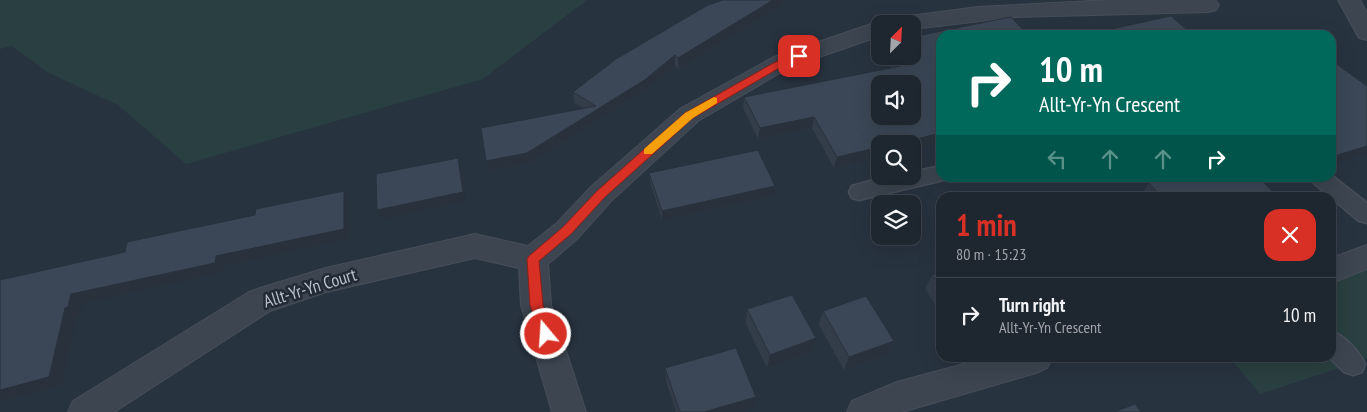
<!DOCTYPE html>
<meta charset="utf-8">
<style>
body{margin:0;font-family:"PT Sans Narrow",sans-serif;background:#262e38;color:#f1f3f6;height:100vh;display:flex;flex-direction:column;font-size:19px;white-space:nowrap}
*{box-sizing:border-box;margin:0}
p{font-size:16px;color:#a1a5ab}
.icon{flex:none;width:28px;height:28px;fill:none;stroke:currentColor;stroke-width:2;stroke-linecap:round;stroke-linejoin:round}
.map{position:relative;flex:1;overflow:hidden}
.drawer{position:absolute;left:936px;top:192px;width:400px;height:170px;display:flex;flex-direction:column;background:#1e2630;border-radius:15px;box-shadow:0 5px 20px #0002,0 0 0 1px #3c434c}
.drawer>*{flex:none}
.guide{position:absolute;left:936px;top:30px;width:400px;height:152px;border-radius:15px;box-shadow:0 5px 20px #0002,0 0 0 1px #3c434c;background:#00695c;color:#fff;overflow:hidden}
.needle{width:32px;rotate:24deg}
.controls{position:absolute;left:871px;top:15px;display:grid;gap:10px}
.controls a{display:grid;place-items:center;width:50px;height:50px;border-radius:10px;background:#1e2630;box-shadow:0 5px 20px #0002,0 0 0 1px #3c434c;font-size:25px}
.pin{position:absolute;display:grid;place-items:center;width:42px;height:42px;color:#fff;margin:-21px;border-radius:10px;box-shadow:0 2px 8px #0006}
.me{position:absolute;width:55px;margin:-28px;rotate:342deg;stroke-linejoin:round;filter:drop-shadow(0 0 4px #0008)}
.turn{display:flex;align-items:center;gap:18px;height:105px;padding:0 20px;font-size:22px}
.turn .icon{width:65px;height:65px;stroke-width:2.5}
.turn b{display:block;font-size:35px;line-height:42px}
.lanes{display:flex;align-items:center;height:48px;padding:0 20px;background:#0003;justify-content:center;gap:25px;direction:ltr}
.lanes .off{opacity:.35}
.round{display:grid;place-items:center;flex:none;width:52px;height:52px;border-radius:15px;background:#262e38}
.head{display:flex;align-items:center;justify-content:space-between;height:85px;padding:0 20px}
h1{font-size:30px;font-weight:700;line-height:38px;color:#d93025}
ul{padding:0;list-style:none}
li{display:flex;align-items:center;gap:15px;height:75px;padding:0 20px;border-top:1px solid #3c434c}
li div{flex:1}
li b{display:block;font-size:19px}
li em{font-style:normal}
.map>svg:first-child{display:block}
</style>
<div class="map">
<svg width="1367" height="412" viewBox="0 0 1367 412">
<rect width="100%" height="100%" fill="#283340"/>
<path fill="#2a3f41" d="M 0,0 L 587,0 L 483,79 L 186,164 L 118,105 L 49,73 L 11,46 L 0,49 Z
M 1367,257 L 1367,359 L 1260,394 L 1230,358 L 1331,358 L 1331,271 Z"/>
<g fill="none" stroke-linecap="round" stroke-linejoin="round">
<g stroke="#464e59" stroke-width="3">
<path id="service" d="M 941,166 L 941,178 L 949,178 L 948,179 L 859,200 L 852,198 L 849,192 L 852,186 C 871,180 892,176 912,176 L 912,172 Z
M 1331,175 L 1367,203 L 1367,223 L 1359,221 L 1314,183 L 1311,178 L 1331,178 Z
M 1331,331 C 1345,336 1359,351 1365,364 L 1362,372 L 1353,375 L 1344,372 L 1330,358 Z"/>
</g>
<g stroke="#464e59" stroke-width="2">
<path id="minor" d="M 1110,0 L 1215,0 L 1219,5 L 1216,10 L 1208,12 L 1016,17 L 912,29 L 912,24 L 891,24 L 894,19 L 902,17 L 978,7 Z
M 1338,0 L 1360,0 L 1367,13 L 1367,40 L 1359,38 Z
M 880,21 L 888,24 L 880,24 L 880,36 L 790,67 L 698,121 L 611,201 L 577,239 L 548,264 L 551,305 L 586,412 L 552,412 L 521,305 L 519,268 L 475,258 L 326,292 L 270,311 L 114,412 L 68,412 L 73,401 L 249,292 L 260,288 L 326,268 L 475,234 L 528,246 L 557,223 L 591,187 L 680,109 L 774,57 Z"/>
</g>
<g stroke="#464e59" stroke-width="2">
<path id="tertiary" d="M 1367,245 L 1367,269 L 1331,283 L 1331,258 Z
M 986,358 L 1052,358 L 1047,368 L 1036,373 L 902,412 L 847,412 L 852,401 L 897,382 Z"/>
</g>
<use href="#service" fill="#3c4550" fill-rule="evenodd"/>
<use href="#minor" fill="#3c4550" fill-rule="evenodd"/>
<use href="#tertiary" fill="#3c4550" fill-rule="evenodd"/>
</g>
<path fill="#333d4a" d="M 723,0 L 783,0 L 783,4 L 679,69 L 675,66 L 646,89 L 530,163 L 490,171 L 583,108 L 574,103 L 573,92 Z
M 1011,17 L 834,168 L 812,128 L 758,139 L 743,108 L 744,97 L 891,68 L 882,56 L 912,56 Z
M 649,173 L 774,196 L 662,220 L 650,182 Z
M 1224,179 L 1279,198 L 1139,198 L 1149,183 Z
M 941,272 L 941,315 L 925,289 L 932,275 Z
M 747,309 L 816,338 L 812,352 L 767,368 L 746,324 Z
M 823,311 L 894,341 L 887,355 L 844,370 L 819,325 Z
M 665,368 L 754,409 L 745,412 L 676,412 L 666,381 Z"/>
<path fill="#29323c" d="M 773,0 L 783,0 L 783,4 L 679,69 L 678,58 Z
M 675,55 L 675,66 L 646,89 L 530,163 L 490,171 L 486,161 L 527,153 Z
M 814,117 L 812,128 L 758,139 L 760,128 Z
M 941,133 L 941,143 L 912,150 L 912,144 L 895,144 Z
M 1367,146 L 1367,153 L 1331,164 L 1331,157 Z
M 880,147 L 880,157 L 834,168 L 837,157 Z
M 458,158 L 461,167 L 466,201 L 382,219 L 377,210 Z
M 775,186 L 774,196 L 662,220 L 662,211 Z
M 344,191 L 349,201 L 350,238 L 224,266 L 223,272 L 82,303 L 79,316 L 76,317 L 62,385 L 0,401 L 0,390 L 65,308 L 71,294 L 216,256 Z
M 816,338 L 812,352 L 767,368 L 770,355 Z
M 894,341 L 887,355 L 844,370 L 849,357 Z
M 756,397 L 754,409 L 745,412 L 704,412 Z"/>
<path fill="#3b4756" stroke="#29323c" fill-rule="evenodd" d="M 723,0 L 773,0 L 678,58 L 675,55 L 646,79 L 527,153 L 486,161 L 481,128 L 596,106 L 573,92 L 616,59 L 708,5 Z
M 1171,16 L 1193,35 L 1084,35 Z
M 1011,17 L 1028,35 L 941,35 L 941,133 L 895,144 L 880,144 L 880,147 L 837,157 L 814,117 L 760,128 L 744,97 L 901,66 L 894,56 L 912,56 L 912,37 ZM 880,84 L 912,84 L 912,116 L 880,116 Z
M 1289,28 L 1298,35 L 1261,35 Z
M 1331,60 L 1367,86 L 1367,146 L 1331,157 Z
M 758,150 L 775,186 L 662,211 L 649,173 Z
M 458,158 L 463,192 L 377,210 L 376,174 Z
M 1174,178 L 1223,178 L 1224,179 L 1228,178 L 1259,178 L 1279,198 L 1162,198 L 1149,183 Z
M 344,191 L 344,229 L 216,256 L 215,263 L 71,294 L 68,307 L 65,308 L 49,377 L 0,390 L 0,280 L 125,252 L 127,242 L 255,215 L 256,209 Z
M 941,272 L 941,289 L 932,275 Z
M 792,295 L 816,338 L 770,355 L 747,309 Z
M 866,296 L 894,341 L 849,357 L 823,311 Z
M 736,348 L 756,397 L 704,412 L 680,412 L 665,368 Z
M 1135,404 L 1141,412 L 1114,412 Z"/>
<path fill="#d93025" stroke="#8d1f18" d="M 799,53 L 803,54 L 803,59 L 786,64 L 693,118 L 605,197 L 571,234 L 539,261 L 543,305 L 552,334 L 551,338 L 541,338 L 530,305 L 527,259 L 529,256 L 563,227 L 597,191 L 685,113 L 779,60 Z"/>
<path fill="#f59e0b" d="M 714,97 L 717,98 L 717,103 L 693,118 L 652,154 L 644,154 L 644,149 L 685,113 Z"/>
<g text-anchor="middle" stroke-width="5" stroke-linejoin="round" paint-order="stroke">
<g font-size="18" fill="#b9c0ca" stroke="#212a35">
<text transform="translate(310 288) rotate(-17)" y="6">Allt-Yr-Yn Court</text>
</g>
</g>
</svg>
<div class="controls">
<a><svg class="needle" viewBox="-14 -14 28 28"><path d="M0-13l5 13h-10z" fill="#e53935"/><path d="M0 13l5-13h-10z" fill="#a1a5ab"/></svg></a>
<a><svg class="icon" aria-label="sound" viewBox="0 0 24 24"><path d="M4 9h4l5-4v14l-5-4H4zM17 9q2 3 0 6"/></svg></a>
<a><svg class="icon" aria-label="search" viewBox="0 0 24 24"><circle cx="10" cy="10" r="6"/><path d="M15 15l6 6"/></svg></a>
<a><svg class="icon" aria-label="layers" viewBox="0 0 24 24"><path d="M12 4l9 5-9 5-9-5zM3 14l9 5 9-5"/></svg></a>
</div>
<div class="pin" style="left:799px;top:56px;background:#d93025"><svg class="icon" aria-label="arrive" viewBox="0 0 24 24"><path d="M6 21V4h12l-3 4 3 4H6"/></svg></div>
<svg class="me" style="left:546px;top:334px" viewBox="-20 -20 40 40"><circle r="17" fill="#d93025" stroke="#fff" stroke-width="3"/><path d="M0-11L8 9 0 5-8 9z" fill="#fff"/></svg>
<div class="guide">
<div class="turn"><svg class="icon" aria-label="right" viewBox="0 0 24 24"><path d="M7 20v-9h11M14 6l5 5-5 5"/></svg><div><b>10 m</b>Allt-Yr-Yn Crescent</div></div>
<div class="lanes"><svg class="icon off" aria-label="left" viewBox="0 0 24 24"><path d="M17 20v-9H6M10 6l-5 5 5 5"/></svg><svg class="icon off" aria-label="ahead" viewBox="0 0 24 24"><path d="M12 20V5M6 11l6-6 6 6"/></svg><svg class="icon off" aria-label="ahead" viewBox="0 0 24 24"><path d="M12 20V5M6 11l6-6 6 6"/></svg><svg class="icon" aria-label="right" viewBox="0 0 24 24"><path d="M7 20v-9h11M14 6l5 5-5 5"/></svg></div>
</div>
<section class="drawer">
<div class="head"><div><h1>1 min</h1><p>80 m · 15:23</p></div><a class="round" style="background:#d93025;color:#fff"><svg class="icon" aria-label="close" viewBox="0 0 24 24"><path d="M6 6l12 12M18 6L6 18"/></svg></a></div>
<ul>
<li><svg class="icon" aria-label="right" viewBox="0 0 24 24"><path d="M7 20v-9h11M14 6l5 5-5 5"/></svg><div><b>Turn right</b><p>Allt-Yr-Yn Crescent</p></div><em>10 m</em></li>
</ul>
</section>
</div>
